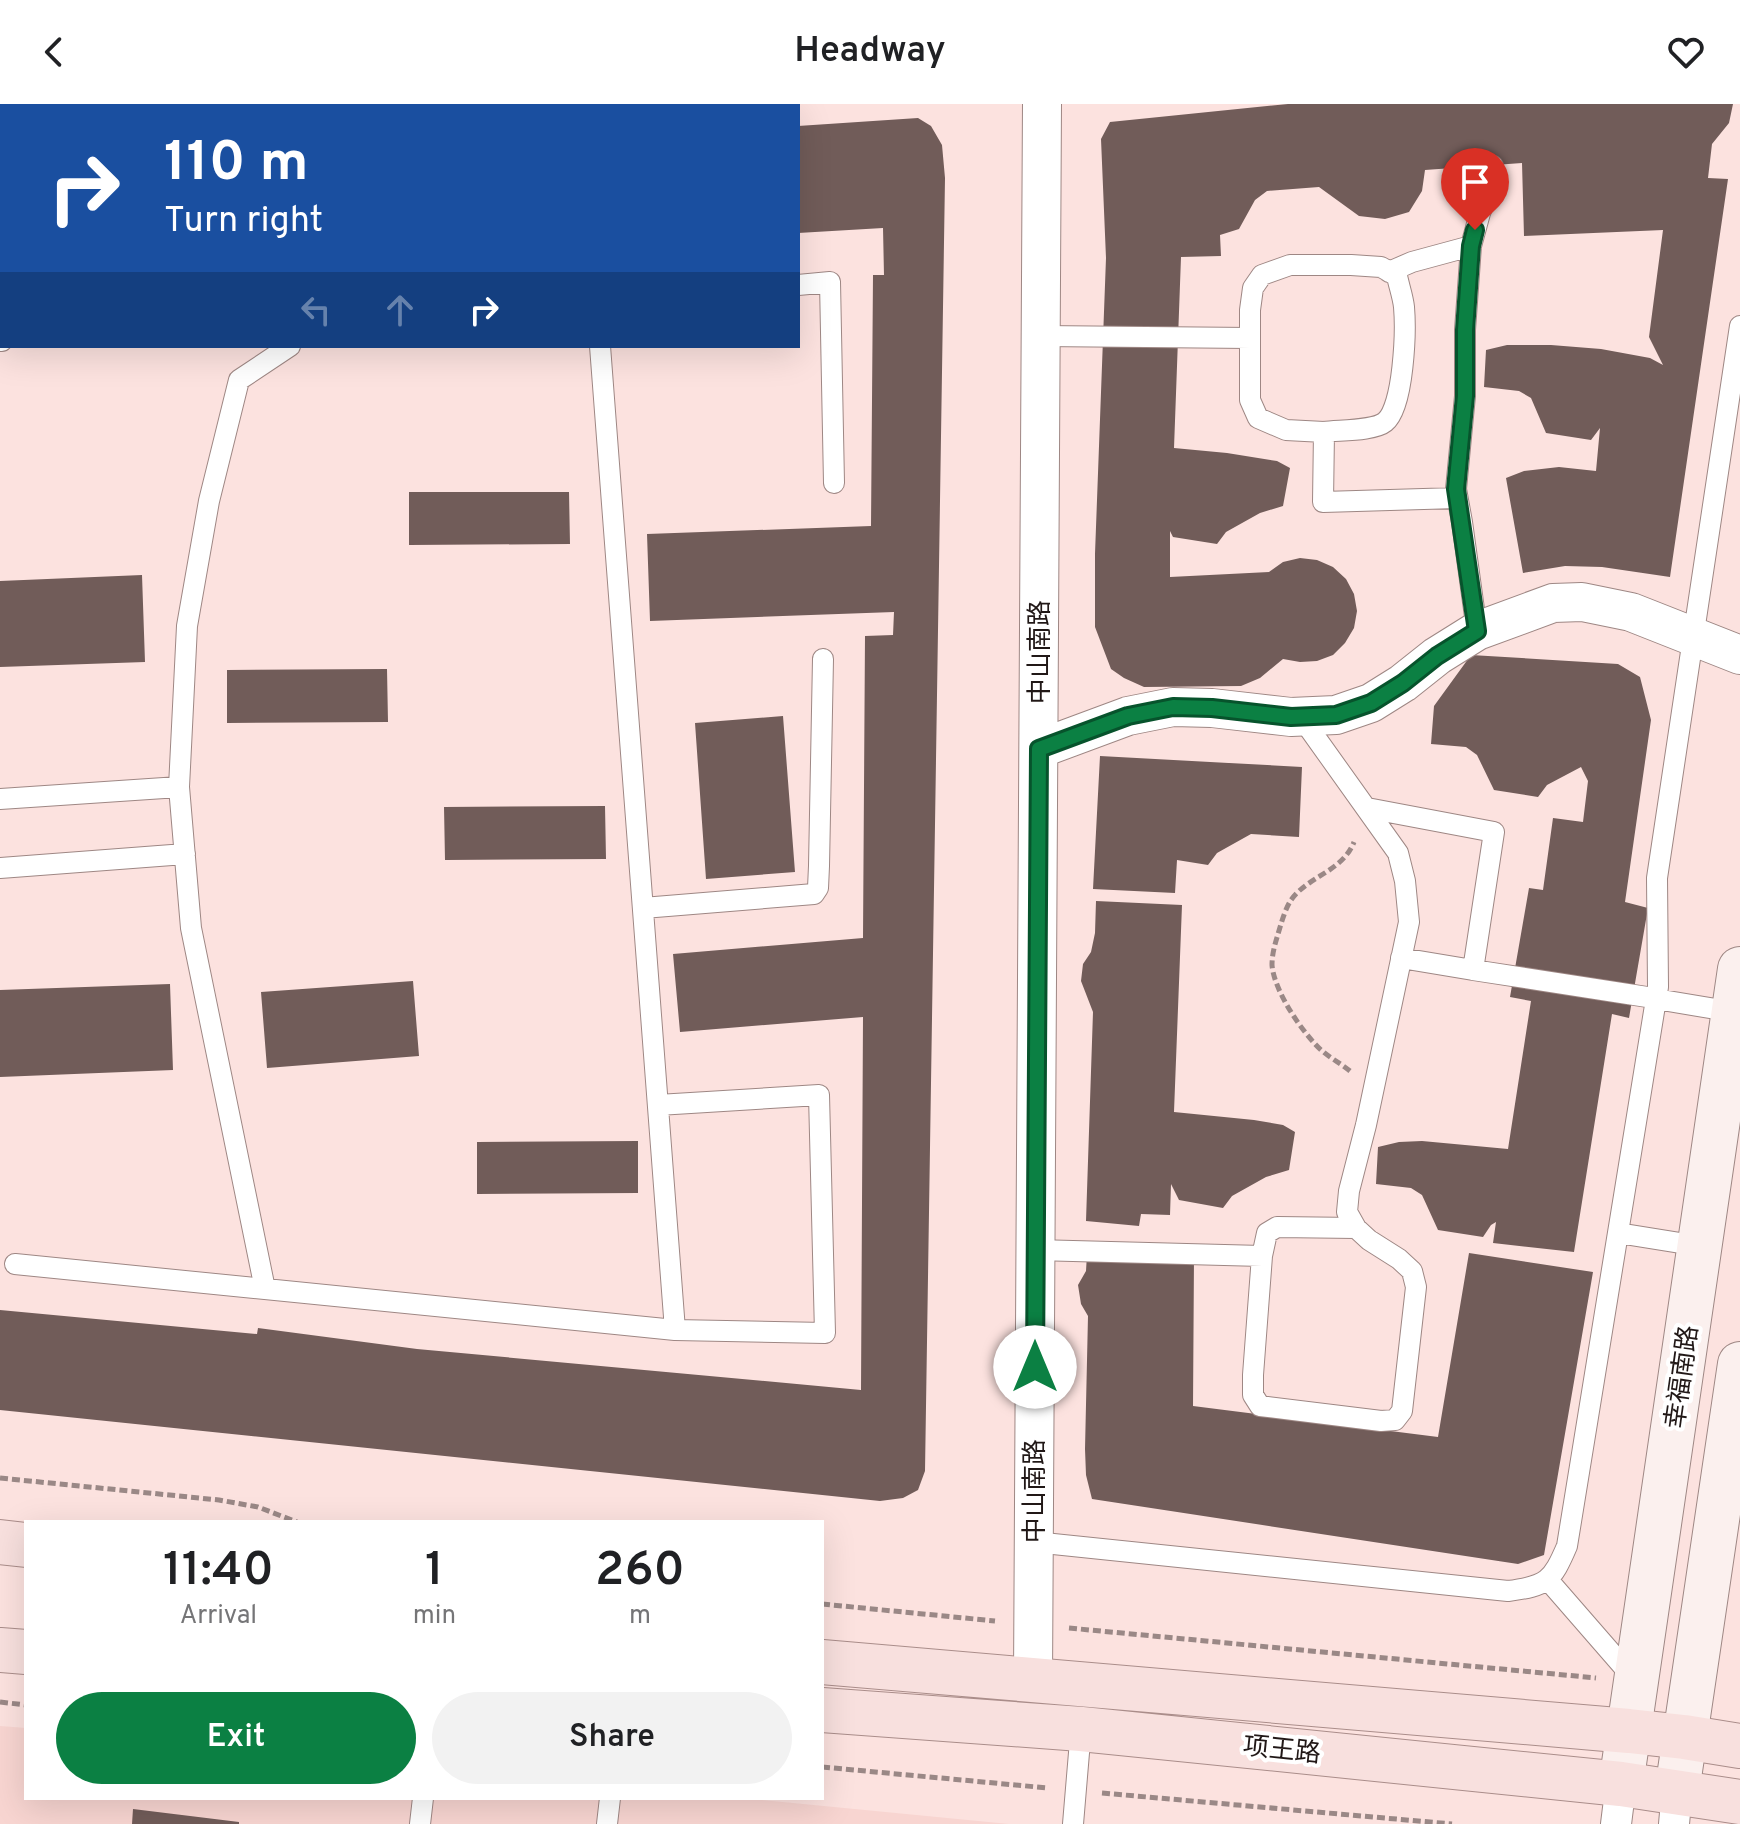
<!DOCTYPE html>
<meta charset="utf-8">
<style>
body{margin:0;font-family:Overpass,"Noto Sans SC",sans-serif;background:#f2f2f2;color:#202124;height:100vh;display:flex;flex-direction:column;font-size:30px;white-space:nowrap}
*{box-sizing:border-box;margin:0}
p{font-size:26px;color:#757577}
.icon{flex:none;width:44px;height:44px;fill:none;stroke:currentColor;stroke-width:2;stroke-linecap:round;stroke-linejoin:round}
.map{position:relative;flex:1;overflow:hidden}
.sheet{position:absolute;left:24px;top:1416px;width:800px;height:280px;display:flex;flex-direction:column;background:#fff;border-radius:0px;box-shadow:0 8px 32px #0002}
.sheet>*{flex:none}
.banner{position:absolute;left:0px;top:0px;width:800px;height:244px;box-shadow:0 8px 32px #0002;background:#1a4fa0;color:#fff;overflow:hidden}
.pin{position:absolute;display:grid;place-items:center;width:68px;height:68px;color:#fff;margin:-82px -34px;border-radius:50% 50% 50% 0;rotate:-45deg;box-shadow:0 0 8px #0007}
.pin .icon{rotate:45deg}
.me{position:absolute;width:88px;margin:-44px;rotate:0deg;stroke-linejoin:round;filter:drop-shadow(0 0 6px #0008)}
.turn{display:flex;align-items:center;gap:28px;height:168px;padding:0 32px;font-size:36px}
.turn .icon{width:104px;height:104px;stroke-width:2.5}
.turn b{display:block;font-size:56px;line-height:68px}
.lanes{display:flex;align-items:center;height:76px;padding:0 32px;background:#0003;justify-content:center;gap:40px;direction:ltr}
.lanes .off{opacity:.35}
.eta{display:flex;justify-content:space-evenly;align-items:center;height:136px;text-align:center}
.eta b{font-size:48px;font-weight:600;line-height:56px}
.primary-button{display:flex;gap:16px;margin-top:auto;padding:16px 32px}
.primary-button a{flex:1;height:92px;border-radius:48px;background:#0b8043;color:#fff;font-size:32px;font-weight:600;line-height:92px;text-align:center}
.primary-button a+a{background:#f2f2f2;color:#202124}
header{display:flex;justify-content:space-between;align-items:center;height:104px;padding:0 32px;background:#fff;font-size:36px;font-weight:600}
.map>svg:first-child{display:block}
</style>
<header><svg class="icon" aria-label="back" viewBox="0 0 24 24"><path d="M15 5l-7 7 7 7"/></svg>Headway<svg class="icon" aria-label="heart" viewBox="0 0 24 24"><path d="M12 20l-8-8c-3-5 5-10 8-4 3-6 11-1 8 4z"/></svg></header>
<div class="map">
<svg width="1740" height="1720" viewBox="0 0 1740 1720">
<rect width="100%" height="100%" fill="#fce2df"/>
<path fill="#f8d5d1" d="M 0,1622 L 26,1624 L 26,1694 L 742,1694 L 1009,1720 L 0,1720 Z"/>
<path fill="#715c59" d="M 1288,0 L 1733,0 L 1729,19 L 1712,40 L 1708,74 L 1728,75 L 1670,473 L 1602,463 L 1565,462 L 1523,469 L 1506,374 L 1524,367 L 1559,363 L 1596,367 L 1600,324 L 1591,336 L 1546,329 L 1531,294 L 1519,287 L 1484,283 L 1486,246 L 1507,241 L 1551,241 L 1601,245 L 1650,254 L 1663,261 L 1649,233 L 1663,126 L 1524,132 L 1522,59 L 1425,66 L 1422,87 L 1409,108 L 1385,115 L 1359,112 L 1319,83 L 1267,87 L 1255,96 L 1239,125 L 1220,131 L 1221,152 L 1181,153 L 1174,344 L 1227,349 L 1277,357 L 1290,364 L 1283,402 L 1260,409 L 1226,428 L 1217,440 L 1173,433 L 1170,427 L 1170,473 L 1269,468 L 1283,458 L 1300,454 L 1317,456 L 1333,463 L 1346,475 L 1354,490 L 1357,507 L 1354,524 L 1345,539 L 1333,551 L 1317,557 L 1300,558 L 1283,555 L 1260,574 L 1241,582 L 1144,583 L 1124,574 L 1111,565 L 1095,523 L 1095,450 L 1106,154 L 1101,35 L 1110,18 Z
M 918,14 L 931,22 L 942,41 L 945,74 L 925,1367 L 918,1386 L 903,1394 L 880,1397 L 0,1306 L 0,1206 L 257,1230 L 258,1224 L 417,1245 L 861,1286 L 863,913 L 680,928 L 673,850 L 863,834 L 865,532 L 893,531 L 894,508 L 650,517 L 647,430 L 871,422 L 873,171 L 884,171 L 883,124 L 798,129 L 798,22 Z
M 409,388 L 569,388 L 570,440 L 409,441 Z
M 142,471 L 145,558 L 0,563 L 0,477 Z
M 1471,551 L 1618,560 L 1640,573 L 1651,616 L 1625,798 L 1648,804 L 1629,914 L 1612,910 L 1574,1148 L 1493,1139 L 1496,1118 L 1491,1121 L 1483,1133 L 1438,1126 L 1422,1091 L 1411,1084 L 1376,1080 L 1378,1043 L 1399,1038 L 1422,1037 L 1508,1045 L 1531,897 L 1510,893 L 1529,784 L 1543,786 L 1553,714 L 1583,718 L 1588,677 L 1581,663 L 1547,681 L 1538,693 L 1494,686 L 1477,651 L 1466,643 L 1431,640 L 1434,602 Z
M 387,565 L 388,618 L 227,619 L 227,566 Z
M 783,612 L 795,768 L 706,775 L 695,619 Z
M 1100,652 L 1302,663 L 1299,733 L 1251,730 L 1217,749 L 1208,761 L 1177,756 L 1175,789 L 1093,785 Z
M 605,702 L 606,755 L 445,756 L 444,703 Z
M 1096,797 L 1182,801 L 1174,1008 L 1254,1016 L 1283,1021 L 1295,1028 L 1289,1066 L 1266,1073 L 1232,1092 L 1223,1104 L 1179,1096 L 1171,1080 L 1170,1111 L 1141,1110 L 1139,1122 L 1086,1117 L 1093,908 L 1081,877 L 1083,860 L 1091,848 L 1095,829 Z
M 413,877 L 419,952 L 267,964 L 261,888 Z
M 170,880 L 173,966 L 0,973 L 0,886 Z
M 638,1037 L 638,1089 L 477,1090 L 477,1038 Z
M 1469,1149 L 1593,1168 L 1544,1451 L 1518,1460 L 1092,1395 L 1086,1371 L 1085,1345 L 1088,1212 L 1081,1200 L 1078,1181 L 1086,1167 L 1087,1150 L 1194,1152 L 1193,1302 L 1438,1333 Z
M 133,1705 L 239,1718 L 239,1720 L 132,1720 Z"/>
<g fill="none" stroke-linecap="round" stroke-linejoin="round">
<g stroke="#9e8784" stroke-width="22">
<path id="service" d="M 581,0 L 581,2
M 1389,168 L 1412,158 L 1471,142
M 798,181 L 830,178 L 834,379
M 1041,232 L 1250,234
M 0,237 L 2,237
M 1324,328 L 1286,326 L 1258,314 L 1250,296 L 1250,206 L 1253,184 L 1262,171 L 1290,161 L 1351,161 L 1381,163 L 1397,172 C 1399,182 1403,193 1404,203 C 1406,226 1404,303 1385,318 C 1374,327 1339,326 1324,328 L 1323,398 L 1457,394
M 1477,527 L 1462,418 L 1456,385 L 1465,292 L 1465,226 L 1471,142 L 1480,109 L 1492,79 L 1493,62
M 1301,613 L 1398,749 L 1405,777 L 1409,818 L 1366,1021 L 1349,1087 L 1347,1108 L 1356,1124 L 1369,1136 L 1399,1155 L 1412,1167 L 1416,1183 L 1402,1307 L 1395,1316 L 1381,1317 L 1260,1302 L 1253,1291 L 1253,1271 L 1262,1152 L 1267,1129 L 1277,1123 L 1356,1124
M 0,695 L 179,683
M 1367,704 L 1494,728 L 1473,866 L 1401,854
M 0,764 L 185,750
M 643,804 L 814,790 L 818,784 L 819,762 L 823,555
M 1473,866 L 1660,895
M 1656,895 L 1734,908
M 658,1001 L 819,991 L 825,1229 L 675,1226
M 1618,1129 L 1699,1142
M 1035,1146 L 1262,1152
M 15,1160 L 675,1226 L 600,242
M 265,1185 L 191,824 L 179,683 L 187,522 L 209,397 L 239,276 L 290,242
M 1034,1438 L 1508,1487 C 1547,1482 1552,1477 1567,1442 L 1658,883 L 1657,774 L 1740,222
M 1548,1476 L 1635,1576
M 420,1720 L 423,1694
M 607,1720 L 610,1694
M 1073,1720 L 1081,1625"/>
</g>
<g stroke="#9e8784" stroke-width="32">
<path id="pedestrian" d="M 1616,1720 L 1621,1680
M 1674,1720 L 1677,1687"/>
</g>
<g stroke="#9e8784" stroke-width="40">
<path id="minor" d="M 1039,645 L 1128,612 L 1173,603 L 1212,604 L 1291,613 L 1336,611 L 1371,599 L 1403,579 L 1437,552 L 1477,527 L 1553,499 L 1582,498 L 1631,508 L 1740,551
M 1033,1575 L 1042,0"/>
</g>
<g stroke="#9e8784" stroke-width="46">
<path id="secondary" d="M 1621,1680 L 1740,865
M 1677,1687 L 1740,1260"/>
</g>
<g stroke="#aa8d8a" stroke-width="46">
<path id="primary" d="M 0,1438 L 26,1441
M 0,1546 L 26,1548
M 822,1558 L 1629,1627 L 1684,1633 L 1740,1642
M 822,1606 L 1081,1625 L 1621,1680 L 1740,1698"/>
</g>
<path stroke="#9a8886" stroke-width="5" stroke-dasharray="8 4" stroke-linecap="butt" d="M 1350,967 C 1339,958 1326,952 1316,941 C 1299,923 1274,886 1272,861 C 1272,850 1275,840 1278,830 C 1281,820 1285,805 1291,796 C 1308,772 1342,768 1354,738
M 0,1374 L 219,1396 L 258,1403 L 297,1418
M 822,1500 L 995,1517
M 1069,1524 L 1596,1574
M 0,1598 L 26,1601
M 822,1663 L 1048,1684
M 1102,1689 L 1452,1720"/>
<use href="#service" stroke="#fff" stroke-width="20"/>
<use href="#pedestrian" stroke="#fff" stroke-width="30"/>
<use href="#minor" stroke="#fff" stroke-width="38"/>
<use href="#secondary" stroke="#fbf0ee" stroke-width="44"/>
<use href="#primary" stroke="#f8e0de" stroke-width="44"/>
</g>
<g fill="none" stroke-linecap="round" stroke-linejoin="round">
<g stroke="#07532c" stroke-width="20">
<path id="route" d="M 1035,1263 L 1039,645 L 1128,612 L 1173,603 L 1212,604 L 1291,613 L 1336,611 L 1371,599 L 1403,579 L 1437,552 L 1477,527 L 1456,385 L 1465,292 L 1465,226 L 1471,142 L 1475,126"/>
</g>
<use href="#route" stroke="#0b8043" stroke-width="14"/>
</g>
<g text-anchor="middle" stroke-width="8" stroke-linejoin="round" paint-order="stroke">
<g font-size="26" fill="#211817" stroke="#fff">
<text transform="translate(1039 548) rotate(-90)" y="9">中山南路</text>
<text transform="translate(1681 1273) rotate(-82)" y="9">幸福南路</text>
<text transform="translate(1034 1387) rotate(-90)" y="9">中山南路</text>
<text transform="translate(1282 1645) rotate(6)" y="9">项王路</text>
</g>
</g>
</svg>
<div class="pin" style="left:1475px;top:126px;background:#d93025"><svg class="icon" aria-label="arrive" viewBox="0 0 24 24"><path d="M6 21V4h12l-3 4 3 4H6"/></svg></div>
<svg class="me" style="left:1035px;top:1263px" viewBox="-20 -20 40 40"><circle r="19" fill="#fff"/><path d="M0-13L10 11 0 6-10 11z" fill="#0b8043"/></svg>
<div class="banner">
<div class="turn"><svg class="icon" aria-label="right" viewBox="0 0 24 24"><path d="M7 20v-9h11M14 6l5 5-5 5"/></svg><div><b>110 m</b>Turn right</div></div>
<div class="lanes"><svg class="icon off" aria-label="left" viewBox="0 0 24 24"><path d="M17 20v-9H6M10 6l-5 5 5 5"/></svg><svg class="icon off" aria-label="ahead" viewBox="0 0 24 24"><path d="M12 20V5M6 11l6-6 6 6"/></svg><svg class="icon" aria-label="right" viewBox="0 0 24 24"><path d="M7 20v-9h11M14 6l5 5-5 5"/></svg></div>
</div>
<section class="sheet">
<div class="eta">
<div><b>11:40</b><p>Arrival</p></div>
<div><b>1</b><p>min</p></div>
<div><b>260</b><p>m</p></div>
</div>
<div class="primary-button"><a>Exit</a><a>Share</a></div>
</section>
</div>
